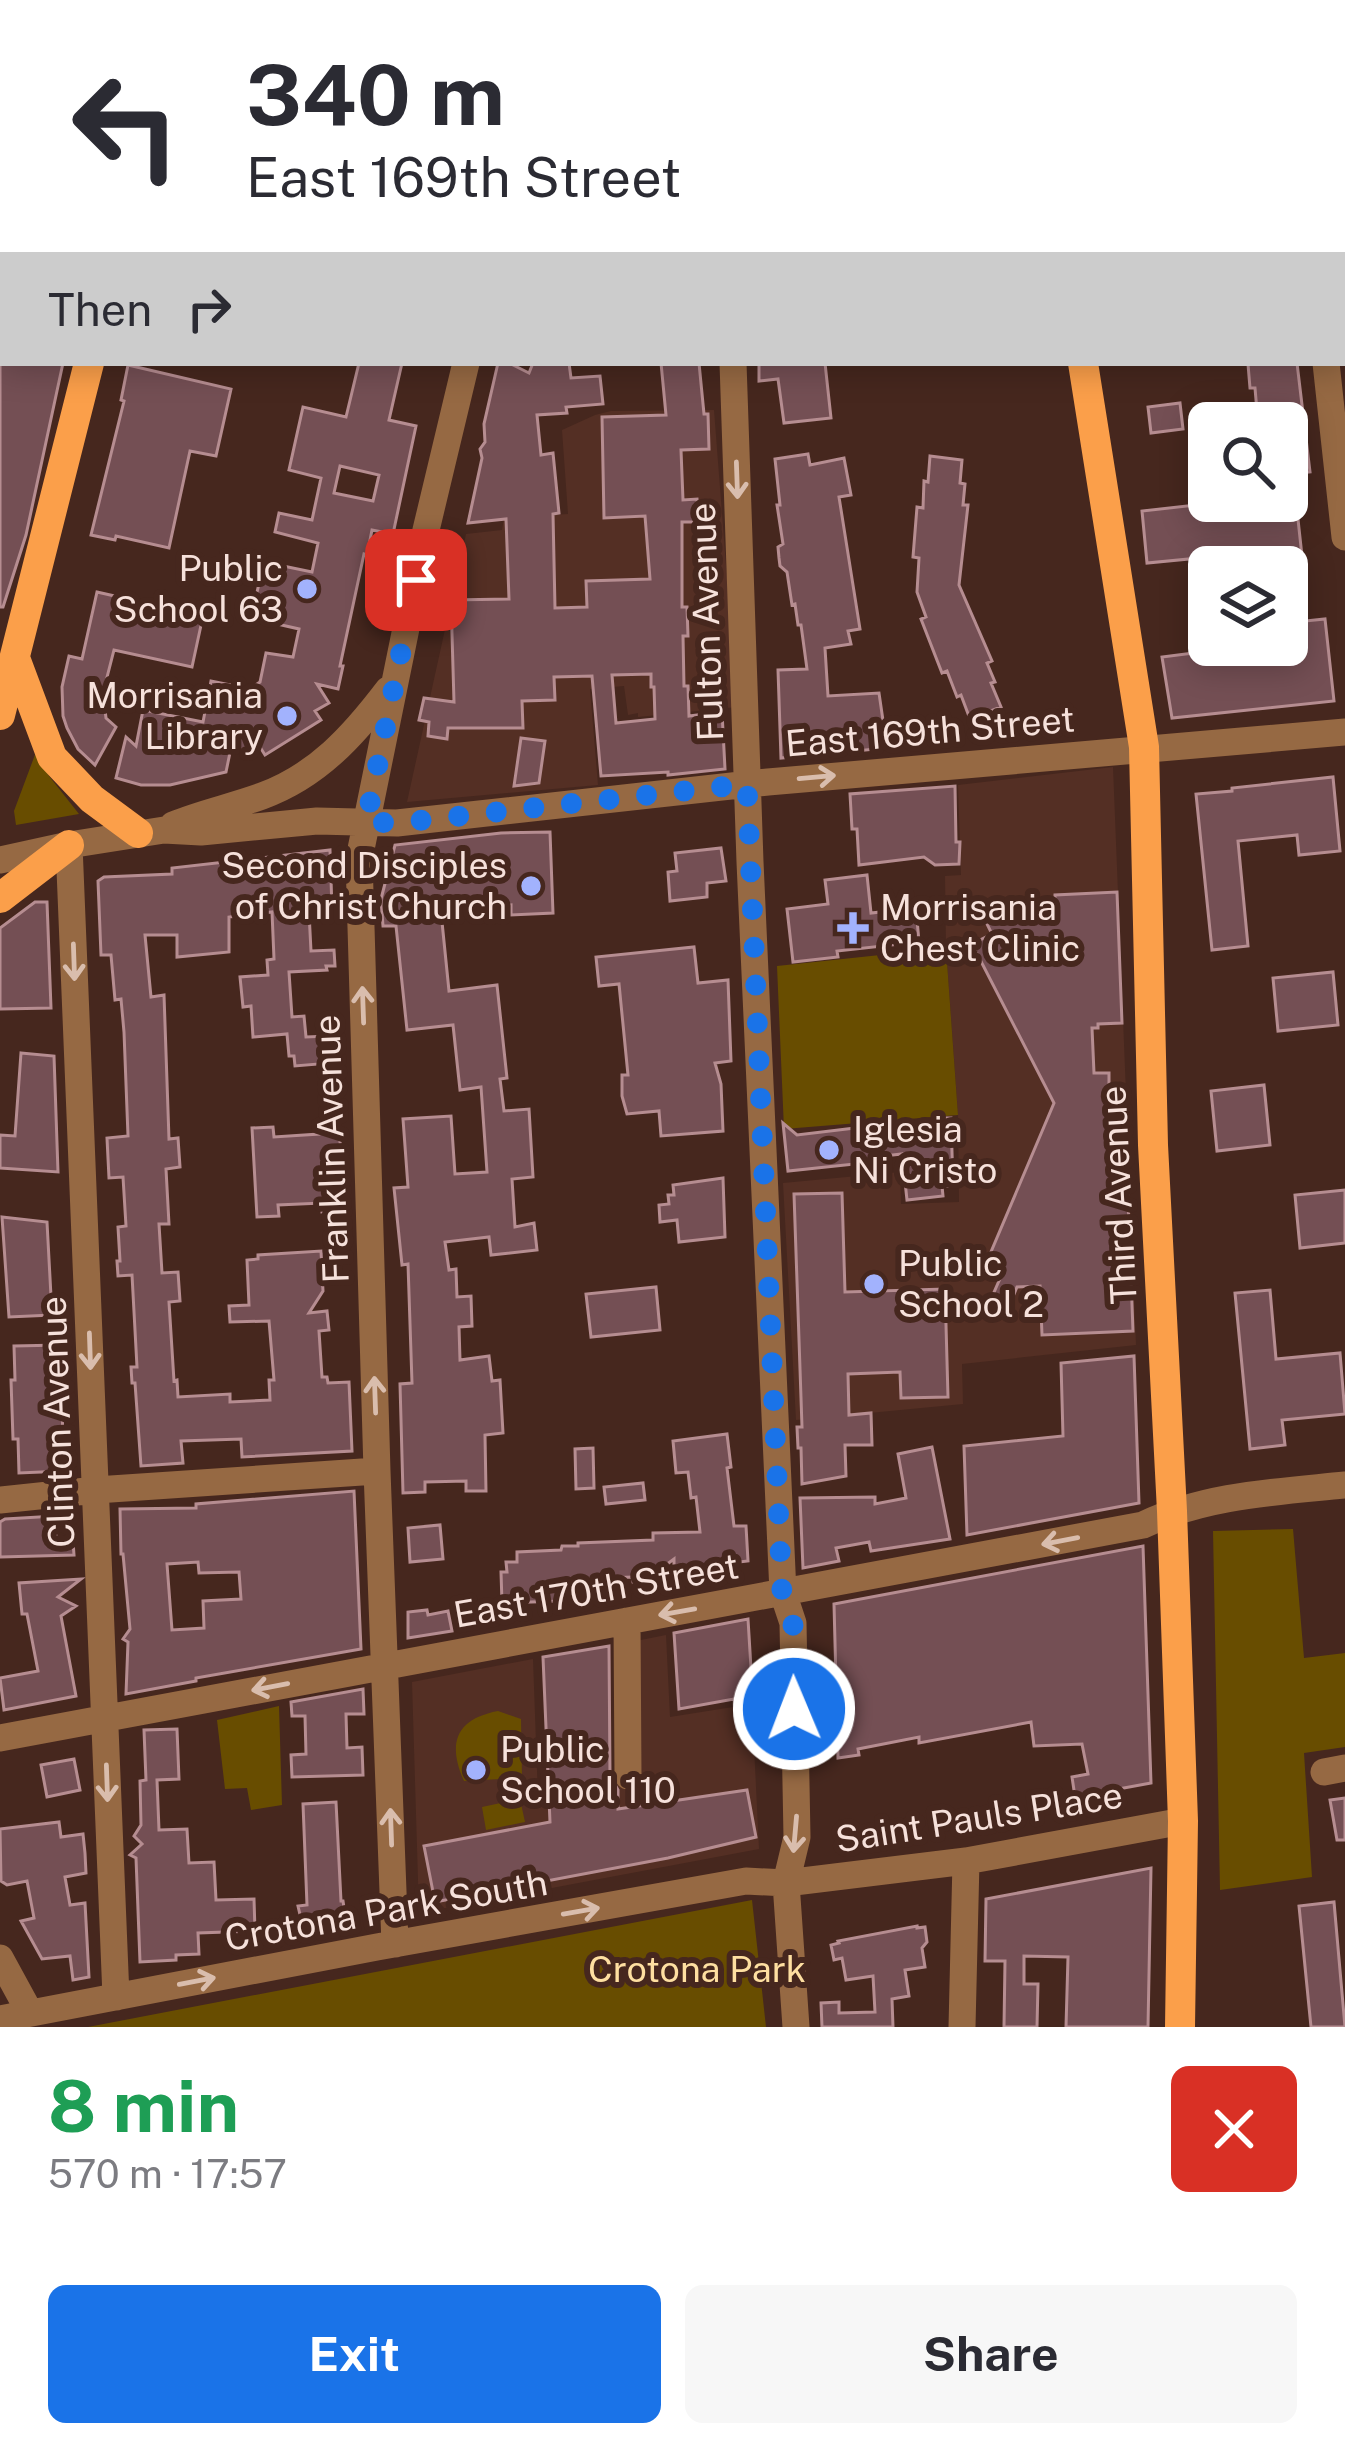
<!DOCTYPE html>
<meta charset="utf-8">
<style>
body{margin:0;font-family:"Public Sans",sans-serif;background:#f7f7f7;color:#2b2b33;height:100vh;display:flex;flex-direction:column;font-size:45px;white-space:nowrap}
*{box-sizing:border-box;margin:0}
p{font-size:39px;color:#7c7c81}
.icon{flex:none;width:66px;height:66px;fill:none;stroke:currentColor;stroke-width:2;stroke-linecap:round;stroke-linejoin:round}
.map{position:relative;height:2027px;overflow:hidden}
.details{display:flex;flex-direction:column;background:#fff;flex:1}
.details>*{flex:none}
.guide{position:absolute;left:0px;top:0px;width:1347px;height:366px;box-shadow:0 6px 30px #0003;background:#fff;color:#2b2b33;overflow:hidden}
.fabs{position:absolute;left:1188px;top:402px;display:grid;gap:24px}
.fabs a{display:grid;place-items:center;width:120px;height:120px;border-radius:18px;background:#fff;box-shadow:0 6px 30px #0003;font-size:60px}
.pin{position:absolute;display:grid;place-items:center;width:102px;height:102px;color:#fff;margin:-51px;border-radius:24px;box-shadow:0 6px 18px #0006}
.me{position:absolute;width:132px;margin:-66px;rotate:359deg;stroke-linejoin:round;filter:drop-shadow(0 0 9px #0008)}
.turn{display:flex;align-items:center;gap:42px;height:252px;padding:0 48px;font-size:54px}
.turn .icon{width:156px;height:156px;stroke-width:2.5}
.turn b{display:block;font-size:84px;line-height:102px}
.then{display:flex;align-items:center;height:114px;padding:0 48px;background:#0003;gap:24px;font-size:45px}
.round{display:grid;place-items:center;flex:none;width:126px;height:126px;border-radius:18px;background:#f7f7f7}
.head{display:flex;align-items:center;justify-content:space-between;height:204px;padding:0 48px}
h1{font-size:72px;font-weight:700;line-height:90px;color:#1e9e55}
.button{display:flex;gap:24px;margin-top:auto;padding:24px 48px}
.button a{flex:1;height:138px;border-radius:18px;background:#1a73e8;color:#fff;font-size:48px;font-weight:700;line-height:138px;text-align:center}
.button a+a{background:#f7f7f7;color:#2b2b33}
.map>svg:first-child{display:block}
</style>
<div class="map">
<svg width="1345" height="2027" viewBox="0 0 1345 2027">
<rect width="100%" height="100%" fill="#46271e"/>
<path fill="#542f24" d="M 714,410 L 737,707 L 638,717 L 638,713 L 628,715 L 624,686 L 590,689 L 598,785 L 407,802 L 466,534 L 502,530 L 504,518 L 568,514 L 562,430 L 595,415 L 611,411 Z
M 1113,767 L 1136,1345 L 962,1364 L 963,1404 L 796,1420 L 783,1183 L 900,1172 L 901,1204 L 959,1202 L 958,1115 L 946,948 L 945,876 L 961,875 L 958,785 Z
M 666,1635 L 670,1717 L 752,1704 L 759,1849 L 419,1913 L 412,1682 L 533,1659 L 538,1798 L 617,1784 L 636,1641 Z"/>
<path fill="#684d00" d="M 36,752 L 49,776 L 79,814 L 16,825 L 14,811 Z
M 946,948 L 958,1115 L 784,1129 L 777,966 Z
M 1293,1529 L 1304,1658 L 1345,1653 L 1345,1747 L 1304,1753 L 1312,1877 L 1220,1890 L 1213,1531 Z
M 279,1706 L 282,1805 L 251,1810 L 247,1788 L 225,1789 L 217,1720 Z
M 498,1711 L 521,1719 L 522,1778 L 464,1781 C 447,1743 456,1719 498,1711 Z
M 520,1799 L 525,1822 L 486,1830 L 482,1807 Z
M 752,1900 L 766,2027 L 88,2027 Z"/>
<path fill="#744f54" stroke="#b68d91" stroke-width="3" fill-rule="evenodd" d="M 0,363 L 63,363 L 26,535 L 3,607 L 0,607 Z
M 359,363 L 402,363 L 389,420 L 416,426 L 393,534 L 372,530 L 367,555 L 364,554 L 340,666 L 343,666 L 338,689 L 317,684 L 329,703 L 315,711 L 321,720 L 265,755 L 260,747 L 245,756 L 233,738 L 226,772 L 170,785 L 141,785 L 116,778 L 126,737 L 136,746 L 143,710 L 203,722 L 211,681 L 250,689 L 260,682 L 266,653 L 293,657 L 299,629 L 251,618 L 264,562 L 312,572 L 318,543 L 275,532 L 279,513 L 312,520 L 321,478 L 289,470 L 303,407 L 346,417 ZM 340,466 L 379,475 L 373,501 L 334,493 Z
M 498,363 L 509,363 L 529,373 L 533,363 L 569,363 L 571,378 L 600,376 L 603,404 L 566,407 L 567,413 L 537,415 L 541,455 L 553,453 L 559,513 L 553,514 L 555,608 L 587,607 L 586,581 L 650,579 L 645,516 L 604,518 L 602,417 L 666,415 L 661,363 L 699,363 L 704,414 L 708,414 L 709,449 L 681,450 L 683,500 L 697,499 L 698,522 L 682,522 L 682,607 L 687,607 L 688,636 L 683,636 L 684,686 L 688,686 L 689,716 L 722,712 L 725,769 L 668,775 L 668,772 L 601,776 L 592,676 L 554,677 L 555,700 L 522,701 L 523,728 L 448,728 L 447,739 L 428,736 L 429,722 L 419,720 L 424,698 L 454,702 L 451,600 L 509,599 L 506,519 L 468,523 L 482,458 L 480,449 L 485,442 L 484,424 ZM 651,674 L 651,687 L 654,687 L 655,719 L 616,723 L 612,675 Z
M 759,363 L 825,363 L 831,418 L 784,423 L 778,379 L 759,381 Z
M 1259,363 L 1297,363 L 1310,472 L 1287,474 L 1287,423 L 1258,423 L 1255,388 L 1250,388 L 1248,364 Z
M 128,365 L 231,389 L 216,456 L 190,451 L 169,548 L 116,536 L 115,540 L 91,535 L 124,401 L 121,400 Z
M 1180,403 L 1183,429 L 1151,433 L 1148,407 Z
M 808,454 L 810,465 L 844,458 L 851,495 L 839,497 L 860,629 L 848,631 L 851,644 L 825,648 L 828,696 L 879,693 L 887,748 L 781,758 L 778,670 L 807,669 L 801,625 L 798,625 L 795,604 L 792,605 L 787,572 L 780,566 L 779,558 L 778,547 L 783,544 L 777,505 L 780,505 L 775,459 Z
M 930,456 L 962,460 L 960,483 L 965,484 L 963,505 L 968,505 L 959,585 L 992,661 L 987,663 L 995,682 L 991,683 L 1001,707 L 970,719 L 961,695 L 957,697 L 947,671 L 942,673 L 921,619 L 926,617 L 917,592 L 919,558 L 913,557 L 917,507 L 923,508 L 924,481 L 928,482 Z
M 1214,501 L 1296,501 L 1302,556 L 1221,564 L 1220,556 L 1147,563 L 1142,511 L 1214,503 Z
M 97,592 L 203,616 L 192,667 L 114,650 L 104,689 L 104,702 L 106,718 L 116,727 L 95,765 L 78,749 L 67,728 L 63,716 L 62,687 L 69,656 L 82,659 Z
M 1325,619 L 1334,701 L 1172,718 L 1162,657 L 1256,645 L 1287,645 L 1287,628 L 1306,626 L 1305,621 Z
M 521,738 L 545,741 L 539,783 L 514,786 Z
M 1333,777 L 1340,851 L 1299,855 L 1297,835 L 1238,841 L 1248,946 L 1212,950 L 1196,794 L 1232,791 L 1232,788 Z
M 955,786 L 956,842 L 960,842 L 959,864 L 935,865 L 924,857 L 859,865 L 857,829 L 852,829 L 850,794 Z
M 550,832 L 553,913 L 511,915 L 511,905 L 441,912 L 449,991 L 497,985 L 507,1078 L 500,1079 L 504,1111 L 529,1109 L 533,1177 L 512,1179 L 515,1227 L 534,1223 L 537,1250 L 491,1255 L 489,1237 L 445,1242 L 449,1270 L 456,1269 L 457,1297 L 471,1296 L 472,1326 L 459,1327 L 460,1360 L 489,1356 L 492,1381 L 500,1380 L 503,1433 L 485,1435 L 486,1491 L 466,1491 L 466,1481 L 425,1482 L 425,1492 L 403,1493 L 400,1384 L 412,1383 L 408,1264 L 402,1265 L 394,1188 L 408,1187 L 403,1119 L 451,1116 L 455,1174 L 487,1172 L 481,1087 L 460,1090 L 453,1025 L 407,1030 L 396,926 L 383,926 L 381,899 L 395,845 L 501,833 Z
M 721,848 L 726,881 L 707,883 L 707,897 L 670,901 L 668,872 L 677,871 L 675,853 Z
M 330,850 L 332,909 L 309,912 L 311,951 L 334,950 L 335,966 L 326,966 L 327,970 L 289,972 L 292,1017 L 304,1016 L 306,1037 L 329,1036 L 331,1063 L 295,1066 L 294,1056 L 289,1056 L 287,1034 L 253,1037 L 251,1006 L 243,1007 L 240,977 L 268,975 L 267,960 L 274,959 L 272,912 L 229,917 L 229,952 L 177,957 L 177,935 L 145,935 L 151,997 L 164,995 L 169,1139 L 178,1138 L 180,1167 L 166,1169 L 169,1224 L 159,1224 L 162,1273 L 178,1272 L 180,1301 L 169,1302 L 174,1381 L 177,1380 L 178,1397 L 230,1394 L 230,1402 L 270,1400 L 269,1380 L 274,1380 L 269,1321 L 230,1322 L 229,1306 L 249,1305 L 247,1260 L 258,1259 L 258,1255 L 321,1251 L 323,1291 L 309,1313 L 327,1311 L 329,1330 L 319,1331 L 322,1377 L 327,1377 L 328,1383 L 349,1382 L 352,1451 L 242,1457 L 241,1439 L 181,1441 L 183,1463 L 141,1466 L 135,1383 L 132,1383 L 131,1367 L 137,1367 L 132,1275 L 118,1276 L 117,1261 L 120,1261 L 118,1227 L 126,1226 L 123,1177 L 109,1178 L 107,1138 L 128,1136 L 124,1032 L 121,999 L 115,1000 L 111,955 L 101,955 L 98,881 L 104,877 L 172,874 L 172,868 Z
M 867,875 L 871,913 L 916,908 L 919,942 L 837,951 L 838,957 L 793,962 L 787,909 L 828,904 L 825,880 Z
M 1117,892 L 1122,1023 L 1098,1024 L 1098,1028 L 1092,1028 L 1094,1073 L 1109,1073 L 1109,1088 L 1115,1088 L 1117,1144 L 1126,1144 L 1133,1331 L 1042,1335 L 1040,1286 L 1017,1287 L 1006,1313 L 988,1306 L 1002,1274 L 985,1266 L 1054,1103 L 972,944 L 992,934 L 986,922 L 1044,920 L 1043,900 L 1055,899 L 1055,895 Z
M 35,902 L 47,902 L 51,1008 L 0,1009 L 0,928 Z
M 694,947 L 698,983 L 728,980 L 731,1061 L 715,1063 L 721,1084 L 723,1131 L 661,1136 L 659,1111 L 627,1114 L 622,1096 L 622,1075 L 628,1075 L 619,984 L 599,986 L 596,957 Z
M 1333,972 L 1338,1025 L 1278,1031 L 1273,978 Z
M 21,1053 L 54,1056 L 58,1172 L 0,1168 L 0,1135 L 15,1136 Z
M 1264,1085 L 1270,1145 L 1217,1151 L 1211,1091 Z
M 933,1118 L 951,1118 L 953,1186 L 942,1186 L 943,1196 L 907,1200 L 902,1154 L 874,1157 L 874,1162 L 788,1171 L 783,1123 L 797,1135 L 897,1123 L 898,1129 L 933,1125 Z
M 339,1123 L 344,1211 L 322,1212 L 322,1203 L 278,1205 L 279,1216 L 257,1217 L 252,1128 L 273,1127 L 274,1137 L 319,1134 L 319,1124 Z
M 723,1178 L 725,1237 L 679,1242 L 677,1220 L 660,1222 L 659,1205 L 669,1204 L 668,1195 L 674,1195 L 673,1185 Z
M 1345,1190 L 1345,1243 L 1300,1248 L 1295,1195 Z
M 842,1193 L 845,1292 L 945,1289 L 948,1397 L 901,1398 L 900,1372 L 848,1374 L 849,1415 L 871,1413 L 872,1445 L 845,1445 L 846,1476 L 802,1484 L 801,1448 L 798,1448 L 797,1427 L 802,1427 L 794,1194 Z
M 2,1217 L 47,1222 L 52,1315 L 9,1317 Z
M 656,1287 L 660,1330 L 591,1337 L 586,1294 Z
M 1270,1290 L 1276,1359 L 1340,1353 L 1345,1414 L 1282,1420 L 1285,1445 L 1250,1449 L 1235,1293 Z
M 60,1345 L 64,1471 L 19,1473 L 18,1439 L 13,1439 L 11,1380 L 15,1380 L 14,1346 Z
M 1134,1356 L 1139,1503 L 967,1535 L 964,1446 L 1063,1436 L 1061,1363 Z
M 727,1434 L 731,1467 L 727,1468 L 734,1526 L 746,1526 L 748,1561 L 688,1568 L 689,1576 L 674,1576 L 674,1559 L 643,1582 L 633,1582 L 632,1577 L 579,1579 L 579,1592 L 562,1593 L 562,1601 L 502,1603 L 501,1572 L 507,1572 L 506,1562 L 517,1562 L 517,1552 L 561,1550 L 562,1546 L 578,1546 L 578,1543 L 653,1540 L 653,1533 L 700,1532 L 696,1497 L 691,1498 L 688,1472 L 676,1473 L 673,1441 Z
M 932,1447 L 950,1539 L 871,1551 L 869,1542 L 836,1548 L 839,1561 L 803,1568 L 800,1498 L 875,1497 L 875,1504 L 906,1498 L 898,1454 Z
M 593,1448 L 594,1488 L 576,1489 L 575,1449 Z
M 643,1483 L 645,1500 L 606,1504 L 604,1487 Z
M 354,1491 L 361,1649 L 196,1678 L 196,1681 L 126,1694 L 128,1642 L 123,1639 L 130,1629 L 123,1554 L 121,1554 L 120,1509 L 196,1508 L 196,1504 ZM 198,1562 L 199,1573 L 239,1572 L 241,1599 L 203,1601 L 204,1628 L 172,1630 L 167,1564 Z
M 55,1516 L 56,1538 L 69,1538 L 69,1542 L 73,1541 L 74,1555 L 0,1557 L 0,1522 L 5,1519 Z
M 440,1525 L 443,1559 L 410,1562 L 408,1528 Z
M 1143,1546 L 1151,1783 L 1075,1797 L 1072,1777 L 1088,1774 L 1082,1744 L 1034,1746 L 1031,1722 L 919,1743 L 919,1737 L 858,1749 L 859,1755 L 838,1758 L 834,1604 Z
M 81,1579 L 58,1597 L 76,1606 L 61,1616 L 76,1696 L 4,1710 L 0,1678 L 38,1671 L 27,1614 L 22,1614 L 19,1583 Z
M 427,1610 L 428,1615 L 448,1611 L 452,1631 L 408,1638 L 408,1612 Z
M 748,1619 L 753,1701 L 735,1704 L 734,1699 L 679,1709 L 674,1633 Z
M 609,1646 L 610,1776 L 618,1790 L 618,1809 L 747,1790 L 756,1837 L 668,1858 L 435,1902 L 424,1846 L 550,1822 L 543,1657 Z
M 363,1689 L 364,1714 L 346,1714 L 347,1748 L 362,1747 L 363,1775 L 292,1777 L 291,1755 L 306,1754 L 305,1716 L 292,1716 L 291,1702 Z
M 177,1729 L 179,1779 L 157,1780 L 159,1830 L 187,1829 L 189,1863 L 214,1862 L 216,1900 L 254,1899 L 255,1931 L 198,1933 L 199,1954 L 176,1955 L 176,1960 L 140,1962 L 136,1858 L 130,1855 L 142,1844 L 134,1836 L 141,1825 L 140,1781 L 146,1780 L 144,1730 Z
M 74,1759 L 80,1790 L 47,1797 L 41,1765 Z
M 1345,1798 L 1345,1840 L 1337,1840 L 1330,1800 Z
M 336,1802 L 341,1901 L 343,1901 L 347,1928 L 298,1937 L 296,1920 L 301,1919 L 298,1906 L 307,1905 L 303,1804 Z
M 59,1822 L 61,1837 L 83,1834 L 85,1853 L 86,1873 L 65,1877 L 70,1905 L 85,1903 L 89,1977 L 73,1980 L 70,1956 L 42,1959 L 21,1921 L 34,1918 L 27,1881 L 7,1885 L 1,1881 L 0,1829 Z
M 1151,1868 L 1148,2027 L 1066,2027 L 1068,1957 L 1024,1956 L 1024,1984 L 1038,1984 L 1037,2027 L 1004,2027 L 1005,1961 L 985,1961 L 986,1899 Z
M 1334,1902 L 1345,2027 L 1311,2027 L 1299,1906 Z
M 917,1926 L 917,1928 L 925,1927 L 927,1942 L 922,1948 L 925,1967 L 905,1970 L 909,1996 L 892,1999 L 893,2027 L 822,2027 L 821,2003 L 839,2002 L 839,2013 L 875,2012 L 873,1976 L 846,1980 L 842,1958 L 834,1960 L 831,1945 L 839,1943 L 838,1941 Z"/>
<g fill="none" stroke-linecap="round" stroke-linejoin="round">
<path stroke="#966943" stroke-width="27" d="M 100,0 L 101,3
M 721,0 L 721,3
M 1288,0 L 1288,3
M 530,3 L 531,0
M 1344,184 L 1345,183
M 0,258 L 3,258
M 733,363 L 750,862 L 783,1593 L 793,1623 L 797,1837 L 786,1883 L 796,2027
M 1326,363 L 1345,537
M 173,825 C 202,813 232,807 262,796 C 317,776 353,736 388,690
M 69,845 L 116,1997
M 0,860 L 69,845 L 164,830 L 201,832 L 317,821 L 397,823 L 768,782 L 1345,732
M 0,1500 L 96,1490 L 377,1471
M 627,1621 L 628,1776
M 0,1738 L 1143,1525 C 1205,1495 1276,1492 1345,1485
M 1324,1772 L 1345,1768
M 395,1944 L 377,1471 L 359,859 L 426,530 L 466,363
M 0,1958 L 30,2013
M 0,2019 L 377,1947 L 746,1881 L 786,1883 L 966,1861 L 1183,1821
M 962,2027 L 966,1861"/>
<path stroke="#fb9f4a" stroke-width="30" d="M 1022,0 L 1023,3
M 172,3 L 173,0
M 1083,363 L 1144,747 L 1153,1145 L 1172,1511 L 1183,1821 L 1180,2027
M 15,658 L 52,757 L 92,799 L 138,833
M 0,715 L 89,363
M 0,898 L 69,845"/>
</g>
<defs><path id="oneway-shaft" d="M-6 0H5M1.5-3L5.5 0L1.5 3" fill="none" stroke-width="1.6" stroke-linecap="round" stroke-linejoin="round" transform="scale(3)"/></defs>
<g stroke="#d9bdad">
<use href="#oneway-shaft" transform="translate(737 480) rotate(88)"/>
<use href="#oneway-shaft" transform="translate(817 777) rotate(-5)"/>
<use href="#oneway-shaft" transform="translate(74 962) rotate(88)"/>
<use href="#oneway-shaft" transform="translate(363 1005) rotate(-92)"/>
<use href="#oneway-shaft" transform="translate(90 1351) rotate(88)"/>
<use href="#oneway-shaft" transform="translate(375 1395) rotate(-92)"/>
<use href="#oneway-shaft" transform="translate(1060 1541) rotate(169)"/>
<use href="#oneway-shaft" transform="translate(677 1612) rotate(170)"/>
<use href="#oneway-shaft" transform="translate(270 1687) rotate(169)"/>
<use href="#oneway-shaft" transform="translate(107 1783) rotate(88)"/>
<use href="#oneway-shaft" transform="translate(391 1827) rotate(-92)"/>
<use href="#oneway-shaft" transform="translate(795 1834) rotate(95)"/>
<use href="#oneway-shaft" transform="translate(581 1911) rotate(-10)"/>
<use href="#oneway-shaft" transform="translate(197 1981) rotate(-11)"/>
</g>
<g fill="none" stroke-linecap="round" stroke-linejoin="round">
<path stroke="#1a73e8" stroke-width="21" stroke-dasharray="0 37.8" d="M 416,580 L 366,822 L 397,823 L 747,784 L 782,1593 L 793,1623 L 794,1709"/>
</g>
<g fill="#a2b2fd" stroke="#46271e" stroke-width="4.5">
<circle cx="307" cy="589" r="12"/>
<circle cx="287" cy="716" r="12"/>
<circle cx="531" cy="886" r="12"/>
<path d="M847 910h12v12h12v12h-12v12h-12v-12h-12v-12h12z"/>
<circle cx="829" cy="1150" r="12"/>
<circle cx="874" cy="1284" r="12"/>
<circle cx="476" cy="1770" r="12"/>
</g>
<g text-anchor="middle" stroke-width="12" stroke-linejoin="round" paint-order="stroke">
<g font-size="36" fill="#f6e1db" stroke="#46271e" text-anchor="start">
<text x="283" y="581" text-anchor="end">Public<tspan x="283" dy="41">School 63</tspan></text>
<text x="263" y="708" text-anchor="end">Morrisania<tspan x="263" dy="41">Library</tspan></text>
<text x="507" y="878" text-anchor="end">Second Disciples<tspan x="507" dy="41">of Christ Church</tspan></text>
<text x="880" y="920">Morrisania<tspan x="880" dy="41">Chest Clinic</tspan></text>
<text x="853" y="1142">Iglesia<tspan x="853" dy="41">Ni Cristo</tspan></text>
<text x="898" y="1276">Public<tspan x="898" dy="41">School 2</tspan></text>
<text x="500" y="1762">Public<tspan x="500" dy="41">School 110</tspan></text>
</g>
<g font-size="36" fill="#f6e1db" stroke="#46271e">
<text transform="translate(706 622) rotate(-92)" y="13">Fulton Avenue</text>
<text transform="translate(930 731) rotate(-5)" y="13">East 169th Street</text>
<text transform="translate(331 1149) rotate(-92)" y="13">Franklin Avenue</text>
<text transform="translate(1118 1195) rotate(-93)" y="13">Third Avenue</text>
<text transform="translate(57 1422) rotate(-92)" y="13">Clinton Avenue</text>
<text transform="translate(596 1590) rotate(-10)" y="13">East 170th Street</text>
<text transform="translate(979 1817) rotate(-9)" y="13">Saint Pauls Place</text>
<text transform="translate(386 1910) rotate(-10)" y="13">Crotona Park South</text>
</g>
<g font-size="36" fill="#fedfa1" stroke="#46271e">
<text x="697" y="1982">Crotona Park</text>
</g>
</g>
</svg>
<div class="fabs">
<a><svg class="icon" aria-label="search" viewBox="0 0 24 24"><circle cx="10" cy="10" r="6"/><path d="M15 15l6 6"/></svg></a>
<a><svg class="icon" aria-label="layers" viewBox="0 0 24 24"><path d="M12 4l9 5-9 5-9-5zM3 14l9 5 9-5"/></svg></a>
</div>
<div class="pin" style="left:416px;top:580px;background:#d93025"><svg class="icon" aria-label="arrive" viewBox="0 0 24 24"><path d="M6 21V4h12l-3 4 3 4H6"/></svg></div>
<svg class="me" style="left:794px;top:1709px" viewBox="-20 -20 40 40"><circle r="17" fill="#1a73e8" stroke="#fff" stroke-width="3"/><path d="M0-11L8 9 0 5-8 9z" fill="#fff"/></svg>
<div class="guide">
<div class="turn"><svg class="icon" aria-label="left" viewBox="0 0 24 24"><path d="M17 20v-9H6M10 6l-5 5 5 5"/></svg><div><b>340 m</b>East 169th Street</div></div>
<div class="then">Then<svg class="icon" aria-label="right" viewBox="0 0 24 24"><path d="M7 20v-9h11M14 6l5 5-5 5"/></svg></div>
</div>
</div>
<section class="details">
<div class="head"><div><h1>8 min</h1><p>570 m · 17:57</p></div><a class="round" style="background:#d93025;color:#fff"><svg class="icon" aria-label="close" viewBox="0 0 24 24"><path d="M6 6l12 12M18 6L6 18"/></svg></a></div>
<div class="button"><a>Exit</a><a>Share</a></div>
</section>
